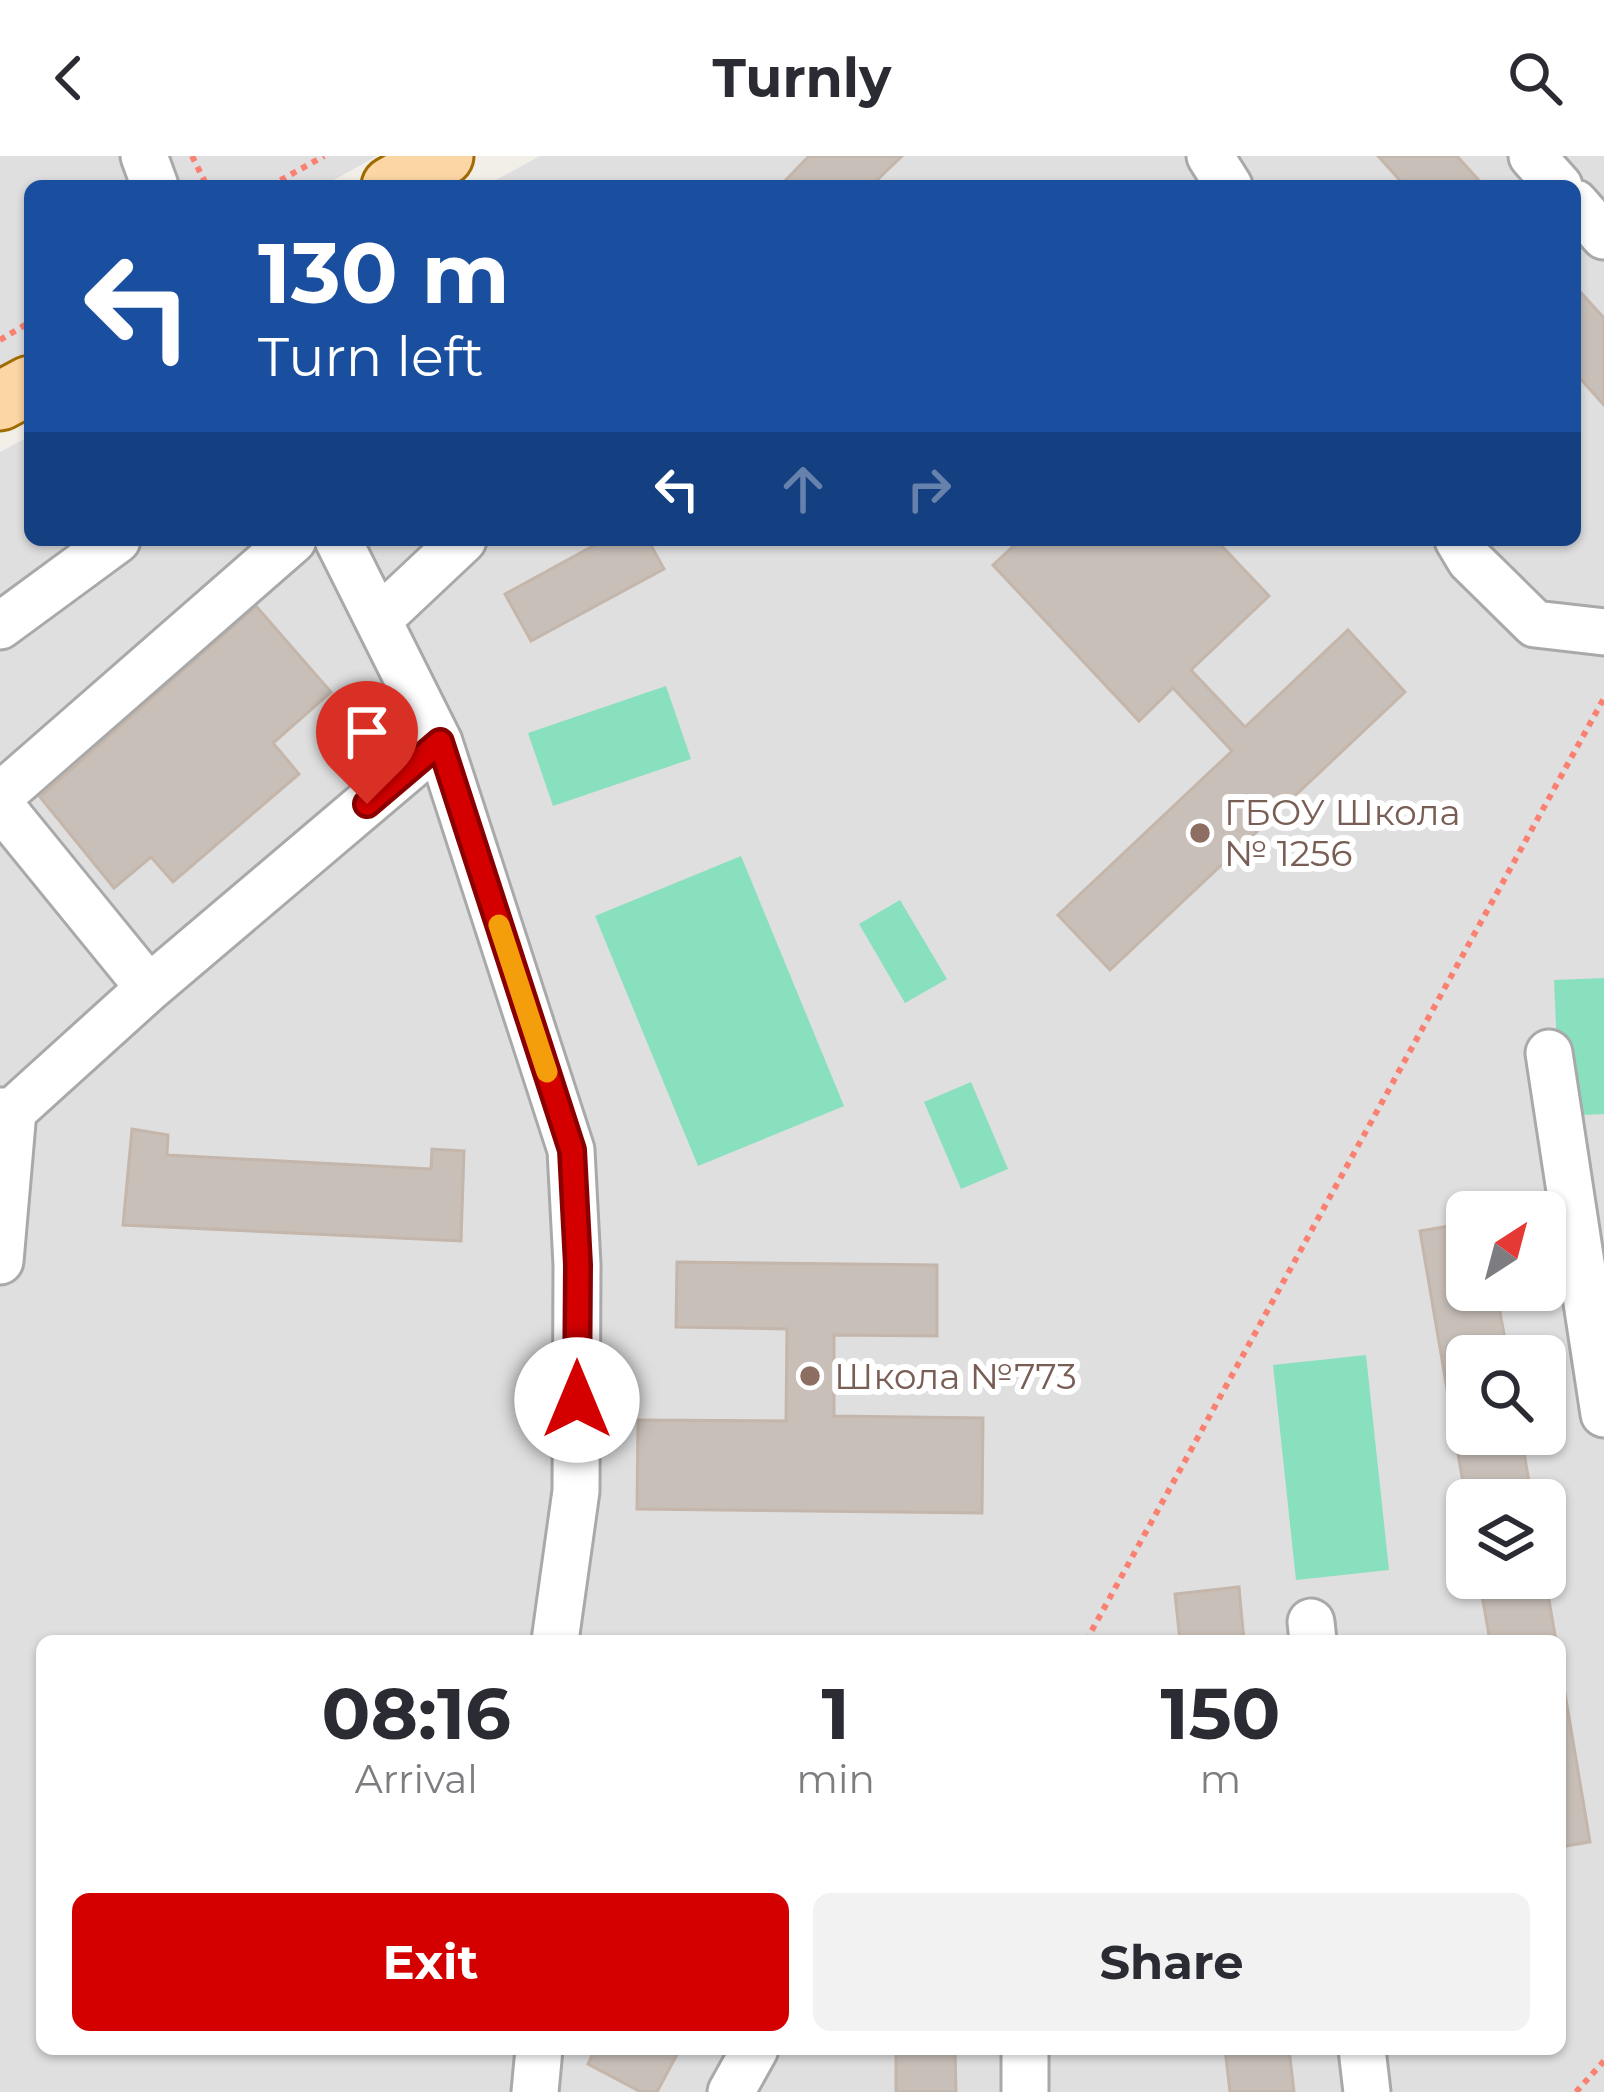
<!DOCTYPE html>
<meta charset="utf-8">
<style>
body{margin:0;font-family:Montserrat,sans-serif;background:#f2f2f3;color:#2b2b33;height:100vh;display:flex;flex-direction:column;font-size:45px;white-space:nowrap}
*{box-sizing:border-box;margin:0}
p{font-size:39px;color:#7c7c81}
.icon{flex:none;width:66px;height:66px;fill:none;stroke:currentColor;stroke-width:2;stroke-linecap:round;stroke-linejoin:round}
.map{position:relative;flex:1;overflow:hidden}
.panel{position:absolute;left:36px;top:1479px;width:1530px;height:420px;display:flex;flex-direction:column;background:#fff;border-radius:18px;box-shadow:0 3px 9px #0004}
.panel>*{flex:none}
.banner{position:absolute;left:24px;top:24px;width:1557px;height:366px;border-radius:18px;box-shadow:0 3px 9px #0004;background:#1a4fa0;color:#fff;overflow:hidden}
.needle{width:78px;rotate:36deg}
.tools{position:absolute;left:1446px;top:1035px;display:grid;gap:24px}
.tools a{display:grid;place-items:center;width:120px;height:120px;border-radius:18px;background:#fff;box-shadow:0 3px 9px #0004;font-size:60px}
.pin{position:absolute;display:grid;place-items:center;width:102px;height:102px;color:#fff;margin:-123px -51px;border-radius:50% 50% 50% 0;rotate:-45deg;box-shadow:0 0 12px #0007}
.pin .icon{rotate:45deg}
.me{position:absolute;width:132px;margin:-66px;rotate:0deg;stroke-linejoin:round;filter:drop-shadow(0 0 9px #0008)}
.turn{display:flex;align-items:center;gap:42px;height:252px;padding:0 36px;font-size:54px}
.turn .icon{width:156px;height:156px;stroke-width:2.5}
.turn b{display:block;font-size:84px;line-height:102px}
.lanes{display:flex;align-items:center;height:114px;padding:0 36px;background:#0003;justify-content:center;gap:60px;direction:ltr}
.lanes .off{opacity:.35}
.eta{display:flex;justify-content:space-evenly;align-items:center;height:204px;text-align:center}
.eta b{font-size:72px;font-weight:700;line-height:84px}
.primary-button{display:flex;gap:24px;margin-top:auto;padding:24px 36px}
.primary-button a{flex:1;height:138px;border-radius:18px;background:#d40000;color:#fff;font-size:48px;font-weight:700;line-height:138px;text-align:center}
.primary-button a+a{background:#f2f2f3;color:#2b2b33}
header{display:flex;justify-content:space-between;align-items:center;height:156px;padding:0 36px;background:#fff;font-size:54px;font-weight:700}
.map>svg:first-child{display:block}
</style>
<header><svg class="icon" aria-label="back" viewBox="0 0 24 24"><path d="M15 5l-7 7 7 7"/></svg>Turnly<svg class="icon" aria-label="search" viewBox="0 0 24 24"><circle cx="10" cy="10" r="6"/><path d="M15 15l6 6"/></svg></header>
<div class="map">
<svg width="1604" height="1936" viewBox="0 0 1604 1936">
<rect width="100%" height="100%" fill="#f2efe9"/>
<path fill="#e0dfdf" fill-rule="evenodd" d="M 0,0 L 377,0 L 323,30 L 30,30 L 30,194 L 0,211 Z
M 540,0 L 1604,0 L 1604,1936 L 0,1936 L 0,296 L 30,280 L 30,384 L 1575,384 L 1575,30 L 485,30 ZM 1467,1056 L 1545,1056 L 1545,1134 L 1467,1134 ZM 1467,1200 L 1545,1200 L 1545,1278 L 1467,1278 ZM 1467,1344 L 1545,1344 L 1545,1422 L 1467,1422 ZM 42,1485 L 1560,1485 L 1560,1893 L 42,1893 Z"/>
<path fill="#88e0be" d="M 666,530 L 691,603 L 553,650 L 528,577 Z
M 741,700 L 844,950 L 698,1010 L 595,760 Z
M 900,744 L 947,823 L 905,847 L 859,768 Z
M 1604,822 L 1604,958 L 1560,960 L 1554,824 Z
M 971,926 L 1008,1013 L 961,1033 L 924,946 Z
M 1366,1199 L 1389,1414 L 1296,1424 L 1273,1209 Z"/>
<path fill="#c7bfb8" stroke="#c4b6ab" stroke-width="3" d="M 809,0 L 902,0 L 871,30 L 780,30 Z
M 1378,0 L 1457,0 L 1484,30 L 1405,30 Z
M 1575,130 L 1604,162 L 1604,249 L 1575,217 Z
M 604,384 L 648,384 L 664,413 L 531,485 L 505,438 Z
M 1020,384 L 1216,384 L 1269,440 L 1191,514 L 1245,571 L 1348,474 L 1405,536 L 1110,814 L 1058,759 L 1232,595 L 1173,532 L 1139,565 L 993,409 Z
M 256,450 L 331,536 L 273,587 L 299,618 L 173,726 L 151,701 L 114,732 L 40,641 Z
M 132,973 L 168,979 L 167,999 L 431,1013 L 432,993 L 464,995 L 461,1085 L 123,1069 Z
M 1467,1067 L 1467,1134 L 1496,1134 L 1508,1200 L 1467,1200 L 1467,1278 L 1521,1278 L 1532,1344 L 1467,1344 L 1467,1350 L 1420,1075 Z
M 677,1106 L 937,1109 L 937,1180 L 834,1179 L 834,1260 L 983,1262 L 982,1357 L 637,1353 L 638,1264 L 786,1265 L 787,1173 L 676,1171 Z
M 1545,1421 L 1556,1485 L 1490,1485 L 1479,1422 Z
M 1239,1431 L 1244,1485 L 1180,1485 L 1175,1438 Z
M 1560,1508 L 1590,1686 L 1560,1691 Z
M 595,1893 L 680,1893 L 657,1936 L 641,1936 L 588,1908 Z
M 896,1893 L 955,1893 L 956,1936 L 896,1936 Z
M 1225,1893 L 1289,1893 L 1294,1936 L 1230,1936 Z"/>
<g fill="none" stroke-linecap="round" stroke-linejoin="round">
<g stroke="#a9a9a9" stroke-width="51">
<path id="minor" d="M 144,0 L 155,30
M 1210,0 L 1229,30
M 1532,0 L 1559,30
M 1575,47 L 1604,80
M 338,384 L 439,586 L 571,994 L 577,1109 L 576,1335 L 555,1485
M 1458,384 L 1470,404 L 1535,468 L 1604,476
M 378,464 L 463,384
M 0,470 L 117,384
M 0,640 L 293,384
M 0,649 L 149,832
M 1549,897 L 1604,1258
M 0,955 L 13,955 L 149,832 L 439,586
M 0,1105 L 13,955
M 1311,1466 L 1313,1485
M 1362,1893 L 1367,1936
M 535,1936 L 539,1893
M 731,1936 L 755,1893
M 1025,1936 L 1025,1893"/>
</g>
<g stroke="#a06b00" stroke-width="63">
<path id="major" d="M 391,30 L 444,0
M 0,245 L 30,229"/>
</g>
<path stroke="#fa8072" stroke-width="6" stroke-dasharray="6 6" stroke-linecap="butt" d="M 192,0 L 207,30
M 270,30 L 324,0
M 0,184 L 30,166
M 1086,1485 L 1604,542
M 1576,1936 L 1604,1905"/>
<use href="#minor" stroke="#fff" stroke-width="45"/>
<use href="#major" stroke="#fcd6a4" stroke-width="57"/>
</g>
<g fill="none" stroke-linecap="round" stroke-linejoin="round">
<g stroke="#8a0000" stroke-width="30">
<path id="route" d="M 367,648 L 440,586 L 572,994 L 578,1109 L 577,1244"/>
</g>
<use href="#route" stroke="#d40000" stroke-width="21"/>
<path stroke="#f59e0b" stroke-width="21" d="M 499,769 L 547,916"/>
</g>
<g fill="#8d6e63" stroke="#fff" stroke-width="4.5">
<circle cx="1200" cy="677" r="12"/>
<circle cx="810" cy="1220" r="12"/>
</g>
<g text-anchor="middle" stroke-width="12" stroke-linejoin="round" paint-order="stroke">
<g font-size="36" fill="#785e54" stroke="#fff" text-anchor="start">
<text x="1224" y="669">ГБОУ Школа<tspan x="1224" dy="41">№ 1256</tspan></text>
<text x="834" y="1233">Школа №773</text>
</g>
</g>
</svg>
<div class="tools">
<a><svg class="needle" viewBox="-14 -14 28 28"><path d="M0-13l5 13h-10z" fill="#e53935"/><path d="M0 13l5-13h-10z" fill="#7c7c81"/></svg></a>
<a><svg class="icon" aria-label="search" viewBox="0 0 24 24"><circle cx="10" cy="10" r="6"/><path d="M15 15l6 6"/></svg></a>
<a><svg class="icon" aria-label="layers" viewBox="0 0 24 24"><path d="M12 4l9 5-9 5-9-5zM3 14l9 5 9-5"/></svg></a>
</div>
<div class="pin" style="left:367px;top:648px;background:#d93025"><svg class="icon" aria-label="arrive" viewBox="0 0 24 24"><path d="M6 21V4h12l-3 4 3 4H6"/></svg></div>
<svg class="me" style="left:577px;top:1244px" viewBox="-20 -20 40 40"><circle r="19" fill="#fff"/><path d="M0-13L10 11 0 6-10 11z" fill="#d40000"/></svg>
<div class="banner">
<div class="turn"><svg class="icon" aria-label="left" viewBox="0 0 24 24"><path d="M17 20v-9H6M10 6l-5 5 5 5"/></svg><div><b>130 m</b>Turn left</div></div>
<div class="lanes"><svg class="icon" aria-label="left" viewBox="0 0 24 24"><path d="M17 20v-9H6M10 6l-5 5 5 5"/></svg><svg class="icon off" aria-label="ahead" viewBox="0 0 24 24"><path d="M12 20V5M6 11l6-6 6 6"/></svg><svg class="icon off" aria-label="right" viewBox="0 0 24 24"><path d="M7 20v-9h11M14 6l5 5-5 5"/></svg></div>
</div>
<section class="panel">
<div class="eta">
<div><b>08:16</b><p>Arrival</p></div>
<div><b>1</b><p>min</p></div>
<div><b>150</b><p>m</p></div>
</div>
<div class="primary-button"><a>Exit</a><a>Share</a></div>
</section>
</div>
